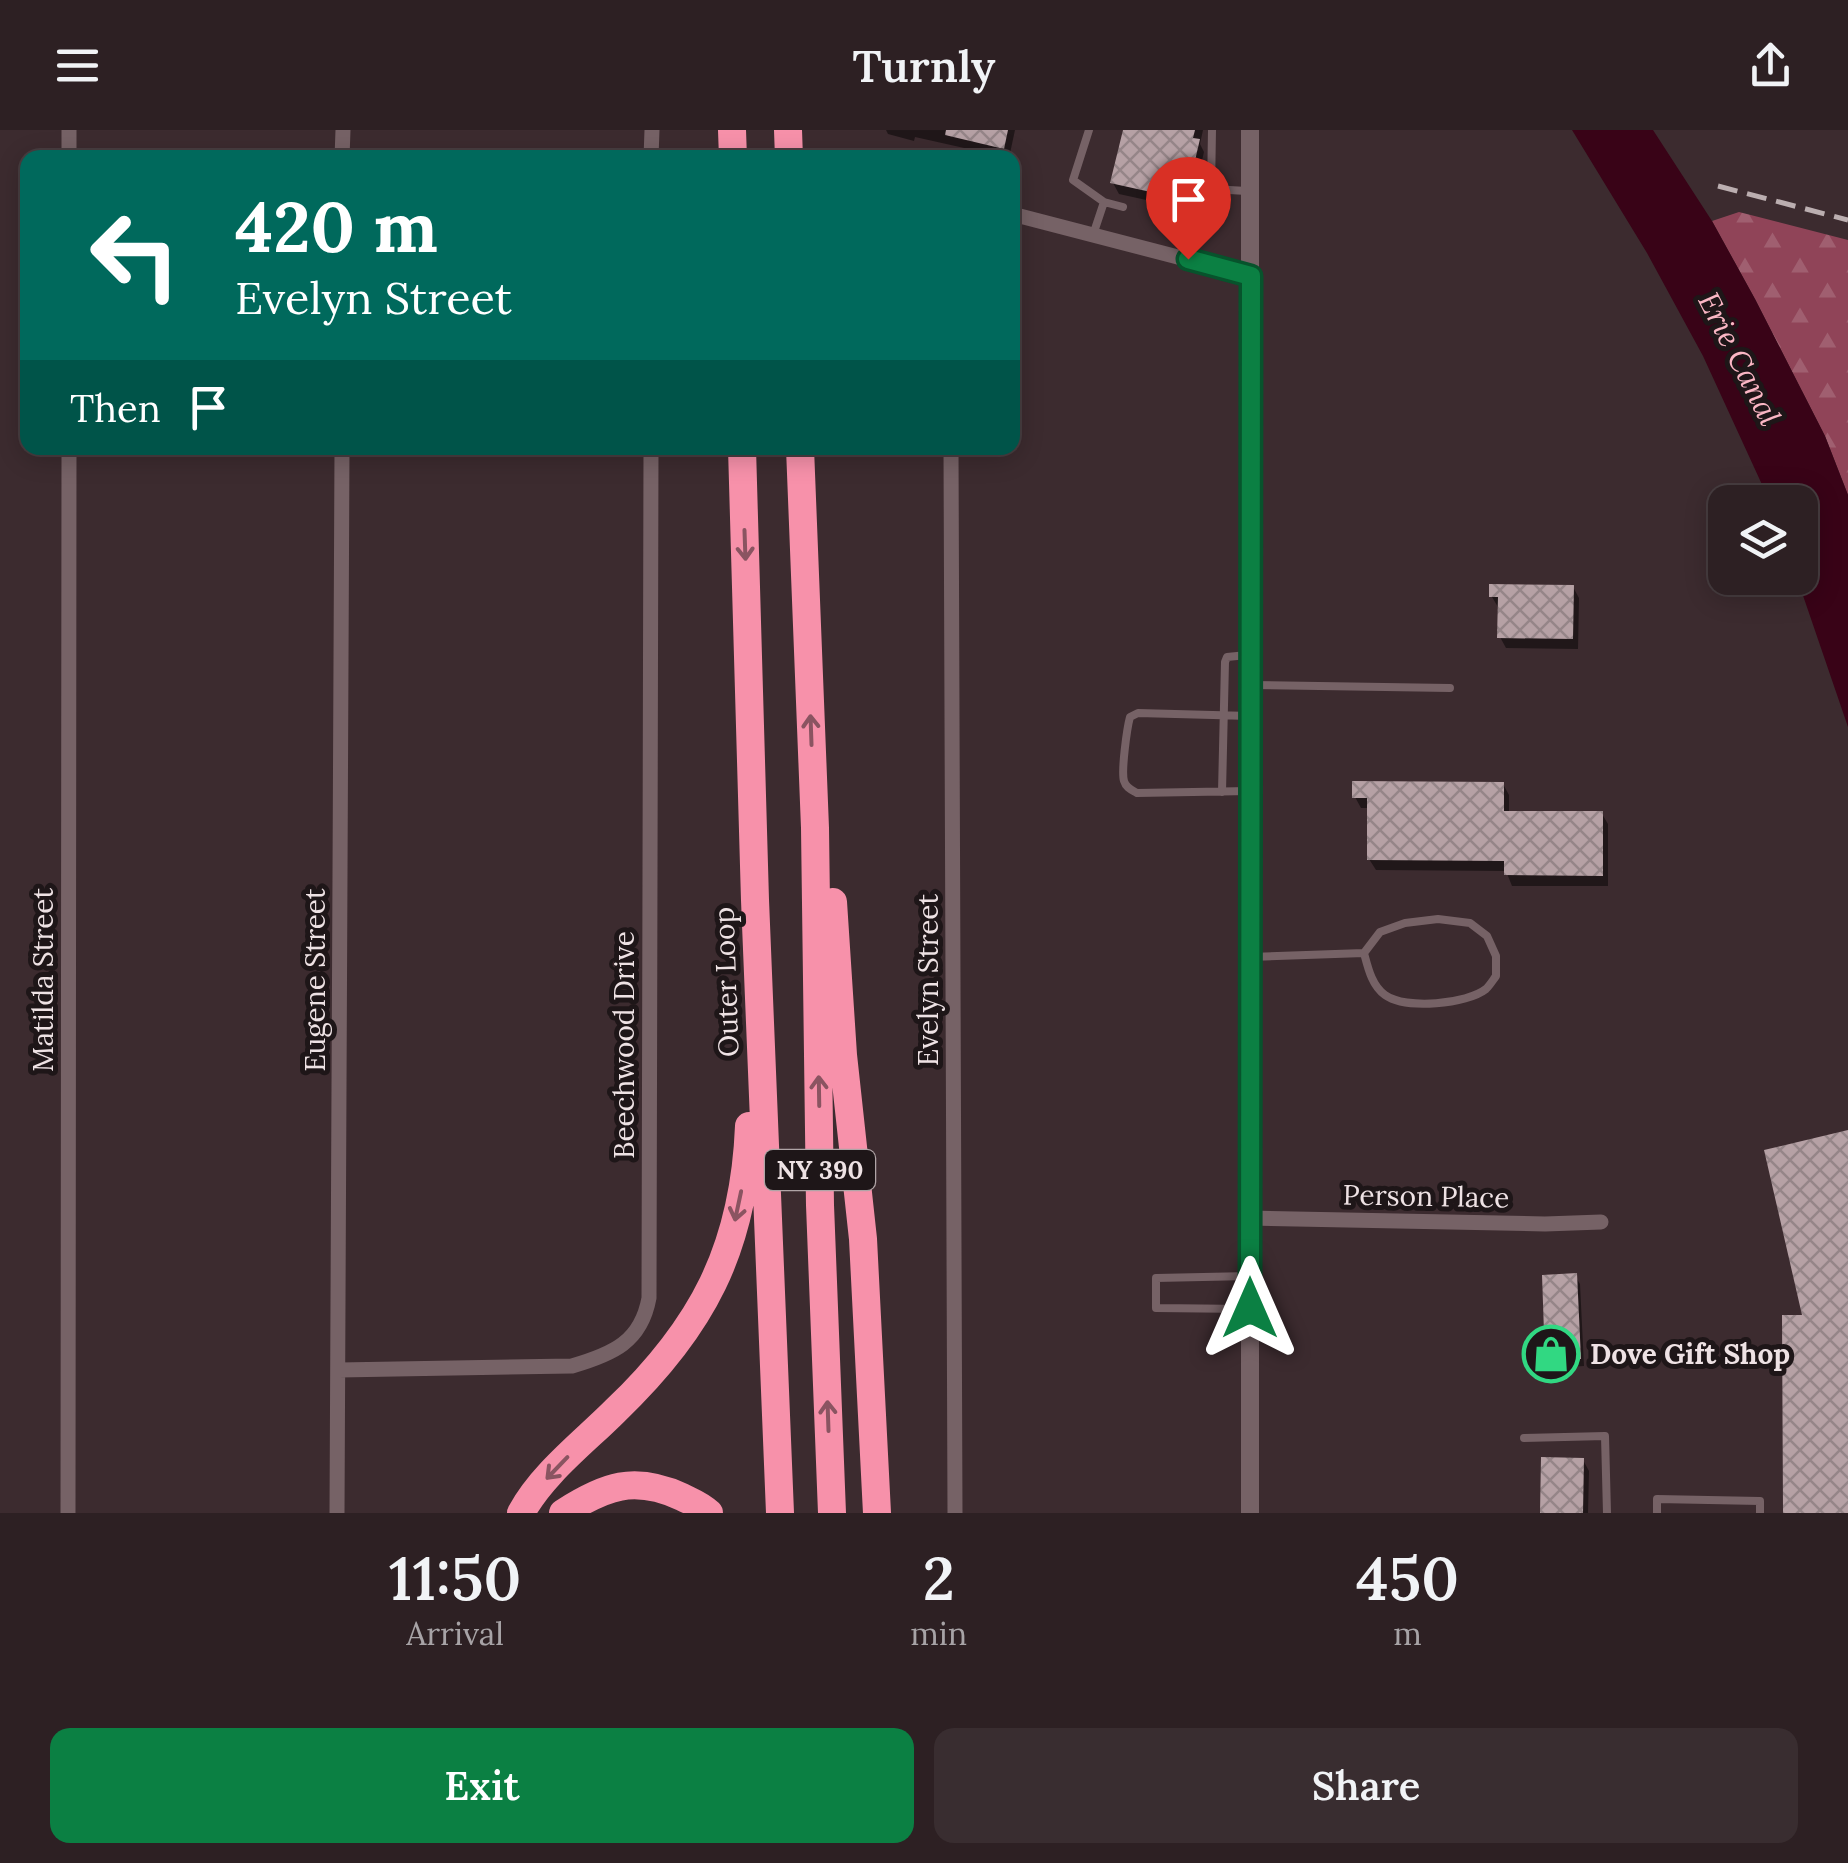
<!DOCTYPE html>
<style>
body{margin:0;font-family:Lora,serif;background:#392d30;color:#f1f3f6;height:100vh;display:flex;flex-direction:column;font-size:38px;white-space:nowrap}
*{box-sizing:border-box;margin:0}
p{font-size:32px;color:#a7a3a6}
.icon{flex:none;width:55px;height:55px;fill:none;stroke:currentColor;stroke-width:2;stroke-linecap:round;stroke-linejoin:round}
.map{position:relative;height:1383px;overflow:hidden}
.sheet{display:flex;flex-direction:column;background:#2d2023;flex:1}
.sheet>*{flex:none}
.guide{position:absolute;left:20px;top:20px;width:1000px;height:305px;border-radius:20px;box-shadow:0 5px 25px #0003,0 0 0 2px #483e41;background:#00695c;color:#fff;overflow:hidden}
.fabs{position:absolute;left:1708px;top:355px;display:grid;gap:20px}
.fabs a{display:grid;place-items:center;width:110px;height:110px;border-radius:20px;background:#2d2023;box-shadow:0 5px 25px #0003,0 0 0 2px #483e41;font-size:50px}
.pin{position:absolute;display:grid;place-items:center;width:85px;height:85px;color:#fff;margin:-102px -42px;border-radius:50% 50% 50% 0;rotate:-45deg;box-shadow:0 0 10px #0007}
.pin .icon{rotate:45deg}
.me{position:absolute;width:110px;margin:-55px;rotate:0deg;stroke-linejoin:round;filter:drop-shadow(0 0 8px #0008)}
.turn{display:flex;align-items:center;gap:35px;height:210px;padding:0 50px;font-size:45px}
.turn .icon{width:130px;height:130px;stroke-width:2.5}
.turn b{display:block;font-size:70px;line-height:85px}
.then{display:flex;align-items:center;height:95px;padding:0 50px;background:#0003;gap:20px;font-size:38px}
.eta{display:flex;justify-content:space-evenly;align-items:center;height:170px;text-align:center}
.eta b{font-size:60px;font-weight:600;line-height:70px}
.button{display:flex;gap:20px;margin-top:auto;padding:20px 50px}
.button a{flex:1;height:115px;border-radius:20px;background:#0b8043;color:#fff;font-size:40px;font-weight:600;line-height:115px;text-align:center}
.button a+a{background:#392d30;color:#f1f3f6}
header{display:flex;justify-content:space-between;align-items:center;height:130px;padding:0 50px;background:#2d2023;font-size:45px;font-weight:600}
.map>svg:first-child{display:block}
</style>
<header><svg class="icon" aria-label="menu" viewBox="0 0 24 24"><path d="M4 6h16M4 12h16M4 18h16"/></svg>Turnly<svg class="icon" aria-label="share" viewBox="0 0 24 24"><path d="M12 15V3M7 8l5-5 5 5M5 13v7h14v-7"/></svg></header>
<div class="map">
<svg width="1848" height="1383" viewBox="0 0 1848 1383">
<defs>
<pattern id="forest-firs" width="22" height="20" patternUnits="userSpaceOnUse" patternTransform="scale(2.5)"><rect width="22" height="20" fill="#904458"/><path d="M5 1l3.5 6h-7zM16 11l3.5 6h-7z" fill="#a05f70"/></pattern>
<pattern id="building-cross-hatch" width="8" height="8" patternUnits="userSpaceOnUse" patternTransform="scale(2.5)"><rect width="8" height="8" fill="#b6a1a5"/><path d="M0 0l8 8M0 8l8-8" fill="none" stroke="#958588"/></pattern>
</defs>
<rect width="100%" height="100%" fill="#3c2b2f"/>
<path fill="url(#forest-firs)" d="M 1739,82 L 1848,110 L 1848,365 L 1825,306 L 1755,169 L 1712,91 Z"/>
<path fill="#390317" d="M 1572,0 L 1653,0 L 1712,91 L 1755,169 L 1825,306 L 1848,365 L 1848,597 L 1797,448 L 1800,448 L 1800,372 L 1770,372 L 1703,226 L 1647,123 Z"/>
<path fill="#0007" d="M 886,0 L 1015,0 L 1009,28 L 915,7 L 914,11 L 888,4 Z
M 1125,0 L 1203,0 L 1200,14 L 1204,22 L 1196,56 L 1205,67 L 1201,82 L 1119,64 L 1113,53 Z
M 1573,457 L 1579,468 L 1578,519 L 1506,518 L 1500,507 L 1498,477 L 1492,467 Z
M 1503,654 L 1509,665 L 1509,683 L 1602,684 L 1608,694 L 1608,756 L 1512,756 L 1506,741 L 1376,740 L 1369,729 L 1370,678 L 1361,678 L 1355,667 Z
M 1575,1146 L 1580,1154 L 1584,1236 L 1552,1238 L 1548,1230 Z
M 1583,1330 L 1589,1341 L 1588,1383 L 1542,1383 Z"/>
<path fill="url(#building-cross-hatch)" d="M 946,0 L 1008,0 L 1004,19 L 945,5 Z
M 1123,0 L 1195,0 L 1193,8 L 1200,9 L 1190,52 L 1200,54 L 1196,72 L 1110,53 Z
M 1489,454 L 1574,455 L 1573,509 L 1497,508 L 1498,467 L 1489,467 Z
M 1352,651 L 1504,652 L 1504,681 L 1603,681 L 1603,746 L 1504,745 L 1504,731 L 1367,730 L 1367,668 L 1352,668 Z
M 1848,1000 L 1848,1383 L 1783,1383 L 1782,1185 L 1802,1185 L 1764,1020 Z
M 1577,1143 L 1581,1229 L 1545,1231 L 1542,1145 Z
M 1541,1327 L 1584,1328 L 1583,1383 L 1540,1383 Z"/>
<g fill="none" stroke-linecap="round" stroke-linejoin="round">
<path stroke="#766266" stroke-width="8" d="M 1089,0 L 1073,50 L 1104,72 L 1093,105
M 1211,59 L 1212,0
M 1104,72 L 1123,77
M 1189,129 L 1211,59 L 1247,61
M 1250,555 L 1450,558
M 1249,661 L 1137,663 C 1132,660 1126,658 1124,651 C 1121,641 1127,598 1130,587 L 1138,583 L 1250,586
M 1222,662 L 1225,532 L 1227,527 L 1247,525
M 1250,827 L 1364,823 L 1380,802 L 1405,793 L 1438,789 L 1470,793 L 1487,806 L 1496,826 L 1496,846 C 1493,850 1490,855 1486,859 C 1467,874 1406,880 1385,865 C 1372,856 1368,838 1364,823
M 1247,1179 L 1156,1178 L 1156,1148 L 1250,1146
M 1524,1308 L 1605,1306 L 1607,1383
M 1657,1383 L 1657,1369 L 1760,1371 L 1760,1383"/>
<path stroke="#766266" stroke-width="15" d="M 69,28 L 69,0
M 342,28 L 343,0
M 651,28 L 652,0
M 1012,84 L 1251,146
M 951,318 L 955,1383
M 1250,1088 L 1545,1094 L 1601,1092
M 339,1240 L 572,1236 C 613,1224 641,1212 649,1168 L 651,318
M 68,1383 L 69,318
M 337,1383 L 342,318"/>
<path stroke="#766266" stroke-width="18" d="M 1250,1383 L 1250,0"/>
<path stroke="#f791aa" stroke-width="28" d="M 732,0 L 733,28
M 788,0 L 789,28
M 742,318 L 755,770 L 780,1383
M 800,318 L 815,698 L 820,1075 L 832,1383
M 833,772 L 843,925 L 863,1109 L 877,1383
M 521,1383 C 543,1343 583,1313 615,1281 C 702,1198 744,1119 749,996
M 563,1383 C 605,1356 634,1345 682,1367 C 692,1372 701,1375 709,1383"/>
<path stroke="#bbaeb0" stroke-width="5" stroke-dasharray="20 10" stroke-linecap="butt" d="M 1718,56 L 1848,90"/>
</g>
<defs><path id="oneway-shaft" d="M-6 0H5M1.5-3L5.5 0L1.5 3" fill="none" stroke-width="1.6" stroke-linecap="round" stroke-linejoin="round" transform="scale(2.5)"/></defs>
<g stroke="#8a5461">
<use href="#oneway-shaft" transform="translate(745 415) rotate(88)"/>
<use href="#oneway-shaft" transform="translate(811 600) rotate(-92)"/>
<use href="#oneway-shaft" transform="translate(819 961) rotate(-91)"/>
<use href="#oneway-shaft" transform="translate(738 1076) rotate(102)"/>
<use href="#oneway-shaft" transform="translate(828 1286) rotate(-92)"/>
<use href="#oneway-shaft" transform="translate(557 1338) rotate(134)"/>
</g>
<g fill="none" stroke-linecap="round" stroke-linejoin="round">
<g stroke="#07532c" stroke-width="25">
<path id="route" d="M 1188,129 L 1251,146 L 1250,1178"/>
</g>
<use href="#route" stroke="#0b8043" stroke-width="18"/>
</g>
<defs>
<g id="shop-ring" transform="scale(2.875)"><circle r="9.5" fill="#1e1618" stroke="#31d882" stroke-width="1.5"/><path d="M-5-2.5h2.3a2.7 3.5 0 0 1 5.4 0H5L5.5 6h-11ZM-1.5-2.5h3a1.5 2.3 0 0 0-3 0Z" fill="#31d882"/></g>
</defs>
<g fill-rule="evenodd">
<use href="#shop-ring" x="1551" y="1224"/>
</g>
<g text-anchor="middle" stroke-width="10" stroke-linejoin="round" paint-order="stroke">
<rect fill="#1e1618" stroke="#b0a5a7" stroke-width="2.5" x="765" y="1020" width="110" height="40" rx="8"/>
<g font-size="25" font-weight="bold" fill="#eee2e4">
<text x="820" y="1049">NY 390</text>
</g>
<g font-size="28" fill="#eee2e4" stroke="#1e1618">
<text transform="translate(43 850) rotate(-90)" y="10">Matilda Street</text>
<text transform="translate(315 850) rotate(-90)" y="10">Eugene Street</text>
<text transform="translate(928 850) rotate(-90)" y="10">Evelyn Street</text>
<text transform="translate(726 852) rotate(-92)" y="10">Outer Loop</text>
<text transform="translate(624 915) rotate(-90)" y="10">Beechwood Drive</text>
<text transform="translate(1426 1066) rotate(1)" y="10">Person Place</text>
</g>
<g font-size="28" font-weight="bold" fill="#eee2e4" stroke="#1e1618" text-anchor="start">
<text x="1590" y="1234">Dove Gift Shop</text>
</g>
<g font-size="30" font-style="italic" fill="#fab6c4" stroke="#1e1618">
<text transform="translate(1739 229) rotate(63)" y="10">Erie Canal</text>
</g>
</g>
</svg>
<div class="fabs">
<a><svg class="icon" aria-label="layers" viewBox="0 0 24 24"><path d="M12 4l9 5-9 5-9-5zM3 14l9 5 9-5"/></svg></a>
</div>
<div class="pin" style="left:1188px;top:129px;background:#d93025"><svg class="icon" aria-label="arrive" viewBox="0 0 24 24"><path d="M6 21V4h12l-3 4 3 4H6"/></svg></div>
<svg class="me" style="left:1250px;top:1178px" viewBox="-20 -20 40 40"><path d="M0-17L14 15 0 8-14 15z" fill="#0b8043" stroke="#fff" stroke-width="4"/></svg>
<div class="guide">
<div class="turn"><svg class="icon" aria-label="left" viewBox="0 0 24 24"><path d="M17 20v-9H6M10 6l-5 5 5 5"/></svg><div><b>420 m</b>Evelyn Street</div></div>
<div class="then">Then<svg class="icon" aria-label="arrive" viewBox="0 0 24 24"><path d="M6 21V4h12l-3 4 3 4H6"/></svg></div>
</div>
</div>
<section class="sheet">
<div class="eta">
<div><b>11:50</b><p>Arrival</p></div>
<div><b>2</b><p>min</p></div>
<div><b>450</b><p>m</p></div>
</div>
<div class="button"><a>Exit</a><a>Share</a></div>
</section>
